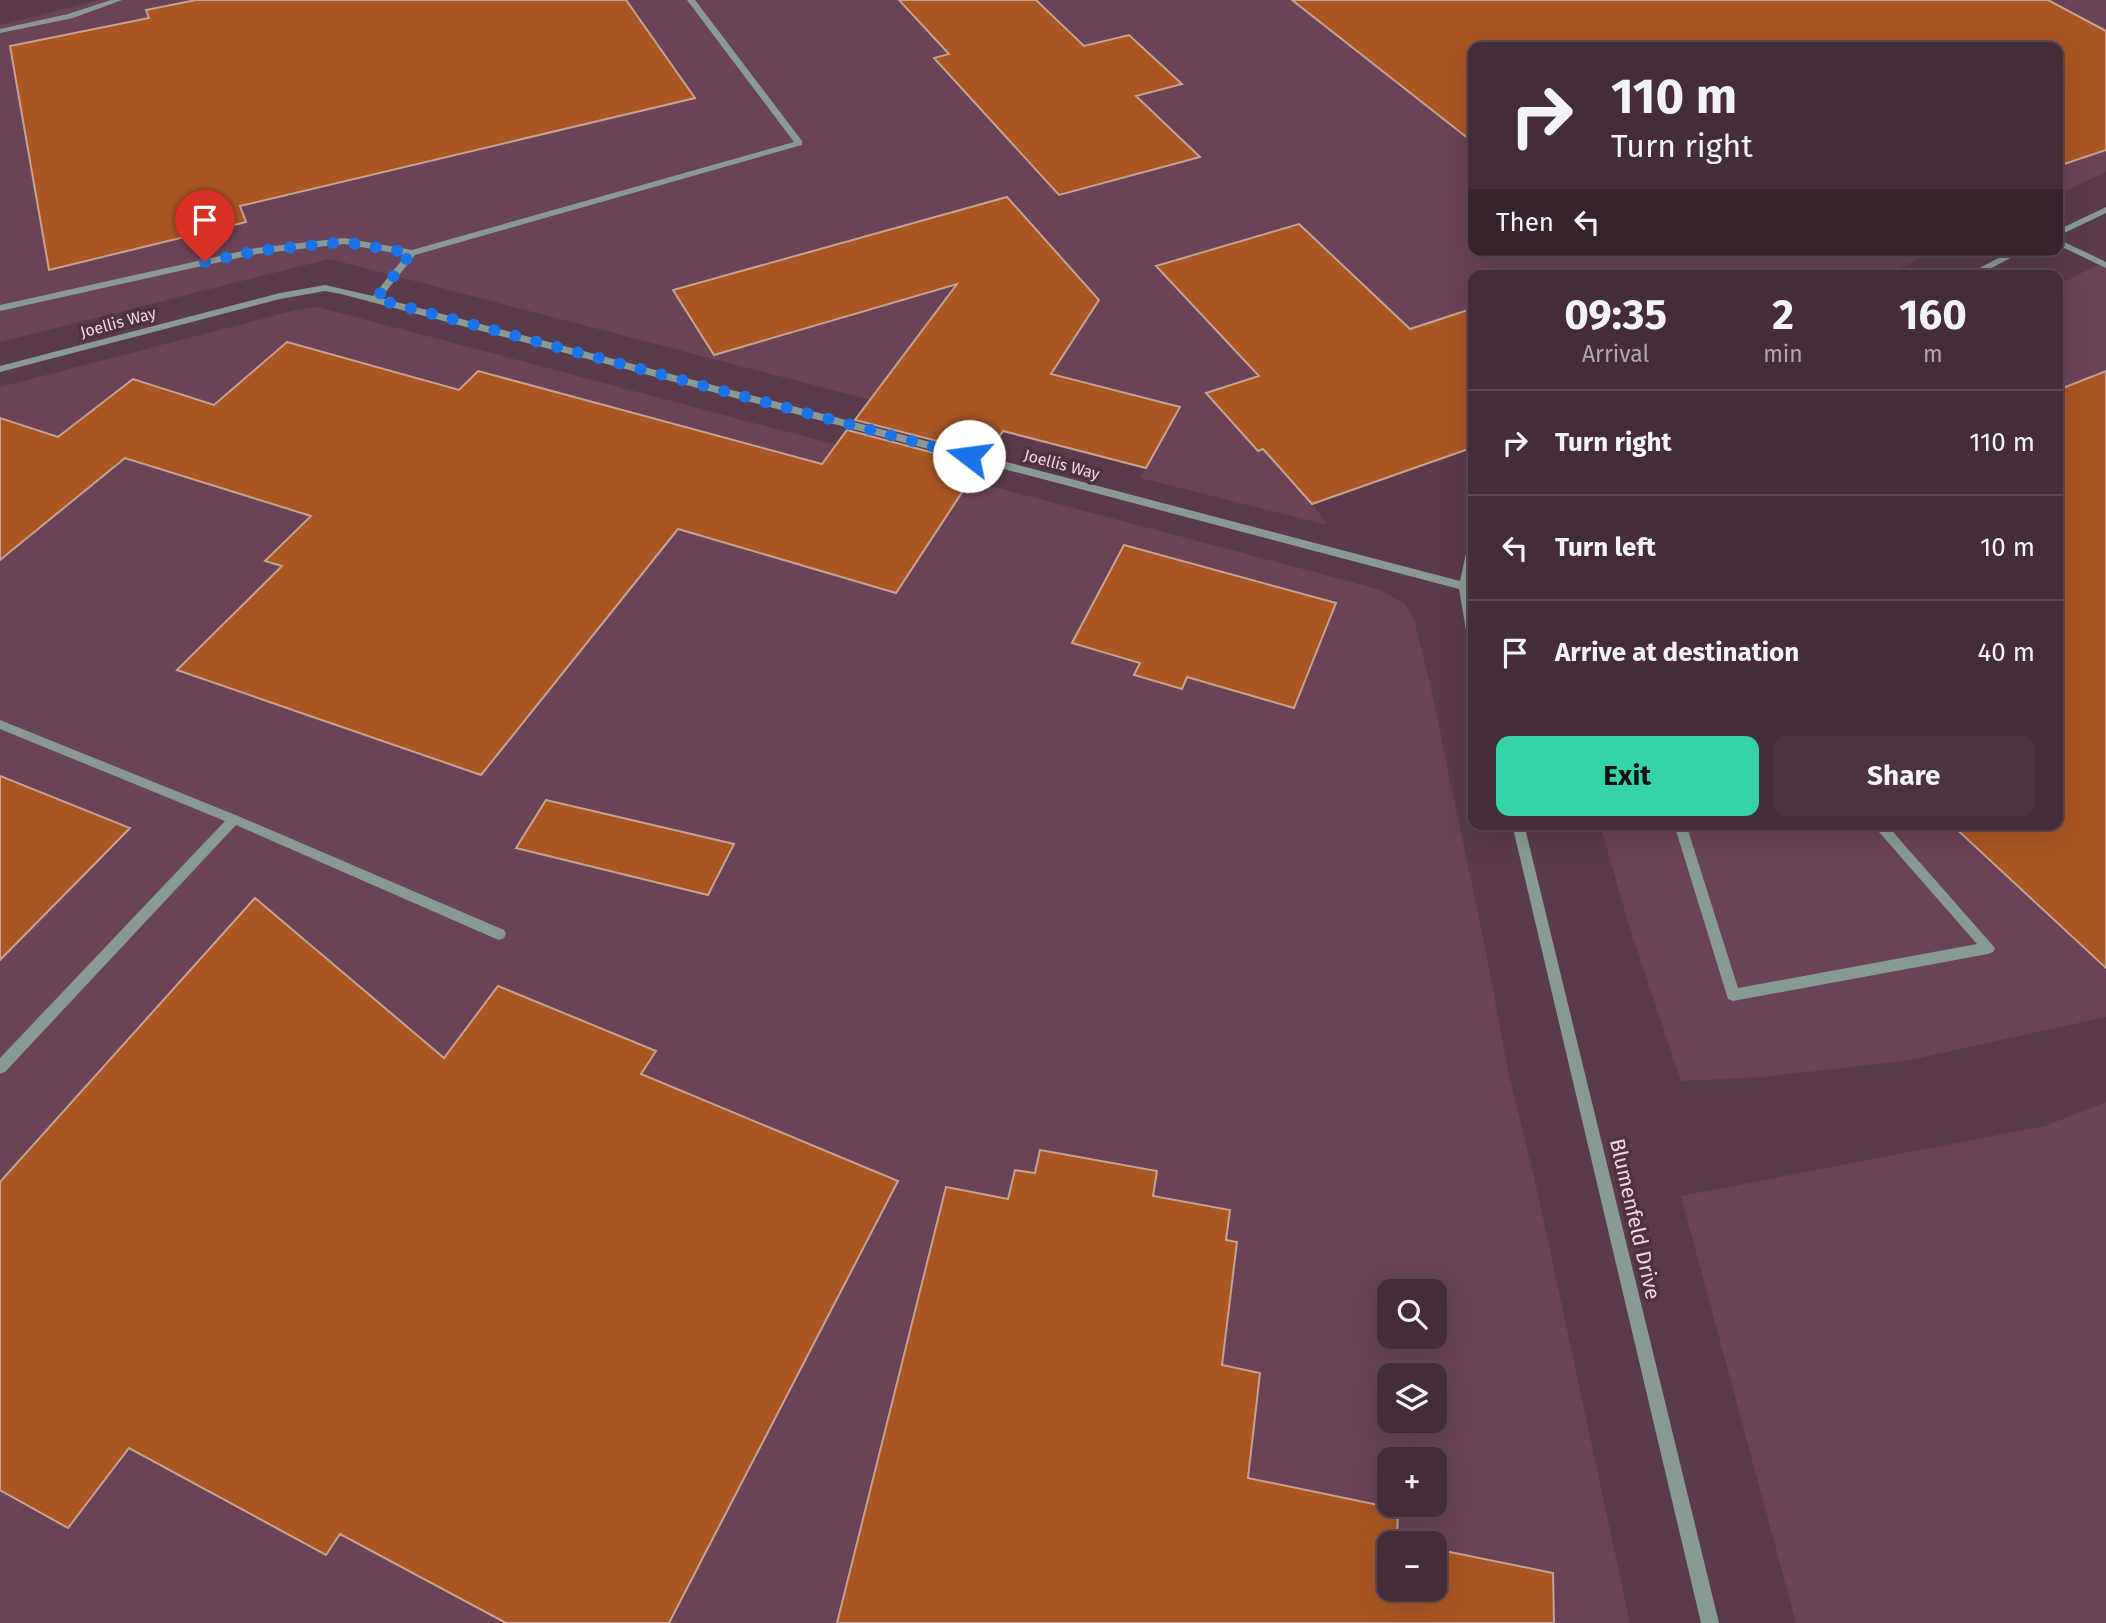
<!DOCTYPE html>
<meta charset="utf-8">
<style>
body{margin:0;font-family:"Fira Sans",sans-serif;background:#4b3440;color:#f1f3f6;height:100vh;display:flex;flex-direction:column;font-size:26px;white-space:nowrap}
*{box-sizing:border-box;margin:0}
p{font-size:23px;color:#afa7ae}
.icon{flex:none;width:38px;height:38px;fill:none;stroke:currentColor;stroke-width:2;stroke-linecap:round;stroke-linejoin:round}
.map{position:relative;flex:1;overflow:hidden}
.side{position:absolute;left:1468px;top:270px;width:595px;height:560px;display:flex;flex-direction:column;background:#442c38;border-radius:14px;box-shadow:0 7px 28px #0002,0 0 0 2px #5c4853}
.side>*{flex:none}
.guide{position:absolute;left:1468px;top:42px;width:595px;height:214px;border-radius:14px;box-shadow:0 7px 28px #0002,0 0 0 2px #5c4853;background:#442c38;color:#f1f3f6;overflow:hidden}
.buttons{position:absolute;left:1377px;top:1279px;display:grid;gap:14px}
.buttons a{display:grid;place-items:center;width:70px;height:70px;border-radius:14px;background:#442c38;box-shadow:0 7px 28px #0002,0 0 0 2px #5c4853;font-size:35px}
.pin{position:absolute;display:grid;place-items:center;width:60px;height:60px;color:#fff;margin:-72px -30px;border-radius:50% 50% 50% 0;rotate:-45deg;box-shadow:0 0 7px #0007}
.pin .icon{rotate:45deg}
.me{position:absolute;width:77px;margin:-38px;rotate:285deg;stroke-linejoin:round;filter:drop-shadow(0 0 5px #0008)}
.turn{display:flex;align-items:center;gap:24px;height:147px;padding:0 28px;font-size:32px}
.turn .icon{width:91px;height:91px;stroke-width:2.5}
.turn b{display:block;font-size:49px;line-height:60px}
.then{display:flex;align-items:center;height:66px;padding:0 28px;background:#0003;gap:14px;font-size:26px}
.eta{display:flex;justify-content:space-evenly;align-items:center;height:119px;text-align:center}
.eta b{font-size:42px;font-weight:700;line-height:49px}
.button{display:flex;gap:14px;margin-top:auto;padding:14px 28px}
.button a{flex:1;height:80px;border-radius:14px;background:#34d4a8;color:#111;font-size:28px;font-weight:700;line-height:80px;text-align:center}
.button a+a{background:#4b3440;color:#f1f3f6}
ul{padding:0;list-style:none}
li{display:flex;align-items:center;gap:21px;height:105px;padding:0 28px;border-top:2px solid #5c4853}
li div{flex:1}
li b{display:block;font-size:26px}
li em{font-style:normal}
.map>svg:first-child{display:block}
</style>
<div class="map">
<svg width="2106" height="1623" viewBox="0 0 2106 1623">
<rect width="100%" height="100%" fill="#5b3b4b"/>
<path fill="#6a4356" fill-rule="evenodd" d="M 100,0 L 2106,0 L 2106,172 L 2058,195 L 2058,47 L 1474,47 L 1474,250 L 1938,250 L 1885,275 L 1474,275 L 1473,447 L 1313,504 L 1327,525 L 1141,478 L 1145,468 L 916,408 L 913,411 L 330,259 L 0,342 L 0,25 Z
M 2106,261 L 2106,1017 L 1906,1061 L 1763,1077 L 1681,1081 L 1627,919 L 1600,824 L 2058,824 L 2058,285 Z
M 318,307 L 1378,589 L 1405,604 L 1414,620 L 1429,679 L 1486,952 L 1508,1070 L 1539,1199 L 1630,1623 L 0,1623 L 0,387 L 296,310 ZM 1390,1292 L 1435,1292 L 1435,1337 L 1390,1337 ZM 1390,1376 L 1435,1376 L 1435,1421 L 1390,1421 ZM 1390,1460 L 1435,1460 L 1435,1505 L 1390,1505 ZM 1390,1544 L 1435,1544 L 1435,1589 L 1390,1589 Z
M 2106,1102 L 2106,1623 L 1796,1623 L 1681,1196 L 2045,1126 Z"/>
<path fill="#a95622" stroke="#c6a28f" stroke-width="2" d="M 196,0 L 626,0 L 695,98 L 240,206 L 246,222 L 49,270 L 10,46 L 149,18 L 146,10 Z
M 899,0 L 1036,0 L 1084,46 L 1129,35 L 1182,84 L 1136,96 L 1200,157 L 1059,195 L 934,58 L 949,54 Z
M 1292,0 L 2048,0 L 2106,31 L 2106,150 L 2058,166 L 2058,47 L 1474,47 L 1474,143 Z
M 1007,197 L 1099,300 L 1051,374 L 1180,407 L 1146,468 L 1003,431 L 988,454 L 855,420 L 957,284 L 714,355 L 673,290 Z
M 1299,224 L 1410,329 L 1474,308 L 1474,447 L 1312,504 L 1263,449 L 1258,451 L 1206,393 L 1259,376 L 1156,266 Z
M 287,342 L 459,390 L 478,371 L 822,464 L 847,430 L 980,465 L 896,593 L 678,529 L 481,775 L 177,670 L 282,566 L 265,561 L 311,516 L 125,458 L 0,560 L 0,418 L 58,437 L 133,379 L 214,405 Z
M 2106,371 L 2106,968 L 1951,824 L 2058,824 L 2058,390 Z
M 1124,545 L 1336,603 L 1294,708 L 1187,677 L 1182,689 L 1134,675 L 1140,663 L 1072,643 Z
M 0,776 L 130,828 L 0,960 Z
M 546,800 L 734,844 L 708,895 L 516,848 Z
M 255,898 L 444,1058 L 498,986 L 656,1051 L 641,1074 L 898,1181 L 669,1623 L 506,1623 L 340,1534 L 326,1555 L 129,1448 L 68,1528 L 0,1490 L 0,1182 Z
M 1040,1150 L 1157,1171 L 1153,1196 L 1230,1210 L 1226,1240 L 1237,1242 L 1222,1365 L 1260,1373 L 1248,1478 L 1398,1509 L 1397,1541 L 1411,1544 L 1390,1544 L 1390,1589 L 1435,1589 L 1435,1549 L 1553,1573 L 1554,1623 L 837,1623 L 946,1187 L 1008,1199 L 1015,1170 L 1035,1173 Z"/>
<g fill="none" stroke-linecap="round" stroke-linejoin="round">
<path fill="#889a93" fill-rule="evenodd" d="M 111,0 L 122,0 L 73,18 L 0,33 L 0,29 L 68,14 Z
M 687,0 L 695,0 L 802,141 L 802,145 L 415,255 L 381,298 L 1460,581 L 1469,539 L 1474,536 L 1474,567 L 1469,586 L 1474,608 L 1474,646 L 1468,642 L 1459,589 L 341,294 L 325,291 L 280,299 L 0,372 L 0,366 L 280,293 L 325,285 L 373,296 L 406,255 L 344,244 L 256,254 L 0,311 L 0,305 L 256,248 L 344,238 L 412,250 L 794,142 Z
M 2106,207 L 2106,213 L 2058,236 L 2058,230 Z
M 2058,239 L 2106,262 L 2106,268 L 2058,245 Z
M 2014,250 L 2026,250 L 1978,275 L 1966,275 Z
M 0,720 L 238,816 L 504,930 L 506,934 L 504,938 L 499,940 L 494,938 L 236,825 L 5,1072 L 0,1074 L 0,1058 L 225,821 L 0,729 Z
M 1512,824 L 1524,824 L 1719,1623 L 1701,1623 Z
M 1674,824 L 1686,824 L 1738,988 L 1977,944 L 1872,824 L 1886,824 L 1995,948 L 1993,952 L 1988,954 L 1733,1001 L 1728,999 Z"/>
</g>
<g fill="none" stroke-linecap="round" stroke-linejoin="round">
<path stroke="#1a73e8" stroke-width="12" stroke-dasharray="0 21.6" d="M 205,262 L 256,251 L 344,242 L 411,253 L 376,299 L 969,456"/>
</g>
<g text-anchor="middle" stroke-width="7" stroke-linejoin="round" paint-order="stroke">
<g font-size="16" fill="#ecd7e0" stroke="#503140">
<text transform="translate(118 322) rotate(-15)" y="6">Joellis Way</text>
<text transform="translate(1062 464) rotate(15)" y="6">Joellis Way</text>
</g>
<g font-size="21" fill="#ecd7e0" stroke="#503140">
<text transform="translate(1635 1219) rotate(77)" y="7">Blumenfeld Drive</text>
</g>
</g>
</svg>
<div class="buttons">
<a><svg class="icon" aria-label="search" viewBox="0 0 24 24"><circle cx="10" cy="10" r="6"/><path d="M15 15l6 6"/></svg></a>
<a><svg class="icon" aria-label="layers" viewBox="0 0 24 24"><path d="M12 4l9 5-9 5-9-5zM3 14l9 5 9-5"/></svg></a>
<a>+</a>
<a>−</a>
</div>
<div class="pin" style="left:205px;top:262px;background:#d93025"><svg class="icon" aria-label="arrive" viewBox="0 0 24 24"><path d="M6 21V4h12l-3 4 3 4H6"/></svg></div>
<svg class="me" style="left:969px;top:456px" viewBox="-20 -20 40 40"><circle r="19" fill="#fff"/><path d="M0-13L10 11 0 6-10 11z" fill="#1a73e8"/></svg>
<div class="guide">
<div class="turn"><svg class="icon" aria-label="right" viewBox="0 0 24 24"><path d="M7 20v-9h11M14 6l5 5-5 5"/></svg><div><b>110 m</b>Turn right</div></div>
<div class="then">Then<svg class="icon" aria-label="left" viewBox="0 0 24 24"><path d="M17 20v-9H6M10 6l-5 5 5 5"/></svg></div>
</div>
<section class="side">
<div class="eta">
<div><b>09:35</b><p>Arrival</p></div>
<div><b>2</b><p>min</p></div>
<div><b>160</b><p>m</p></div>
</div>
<ul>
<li><svg class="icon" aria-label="right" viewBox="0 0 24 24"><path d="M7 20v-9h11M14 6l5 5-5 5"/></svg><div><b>Turn right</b></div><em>110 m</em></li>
<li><svg class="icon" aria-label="left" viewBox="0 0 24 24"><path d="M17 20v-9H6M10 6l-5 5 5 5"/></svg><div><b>Turn left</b></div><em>10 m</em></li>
<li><svg class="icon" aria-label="arrive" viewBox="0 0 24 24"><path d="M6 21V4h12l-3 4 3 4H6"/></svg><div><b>Arrive at destination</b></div><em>40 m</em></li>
</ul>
<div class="button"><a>Exit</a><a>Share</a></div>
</section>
</div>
